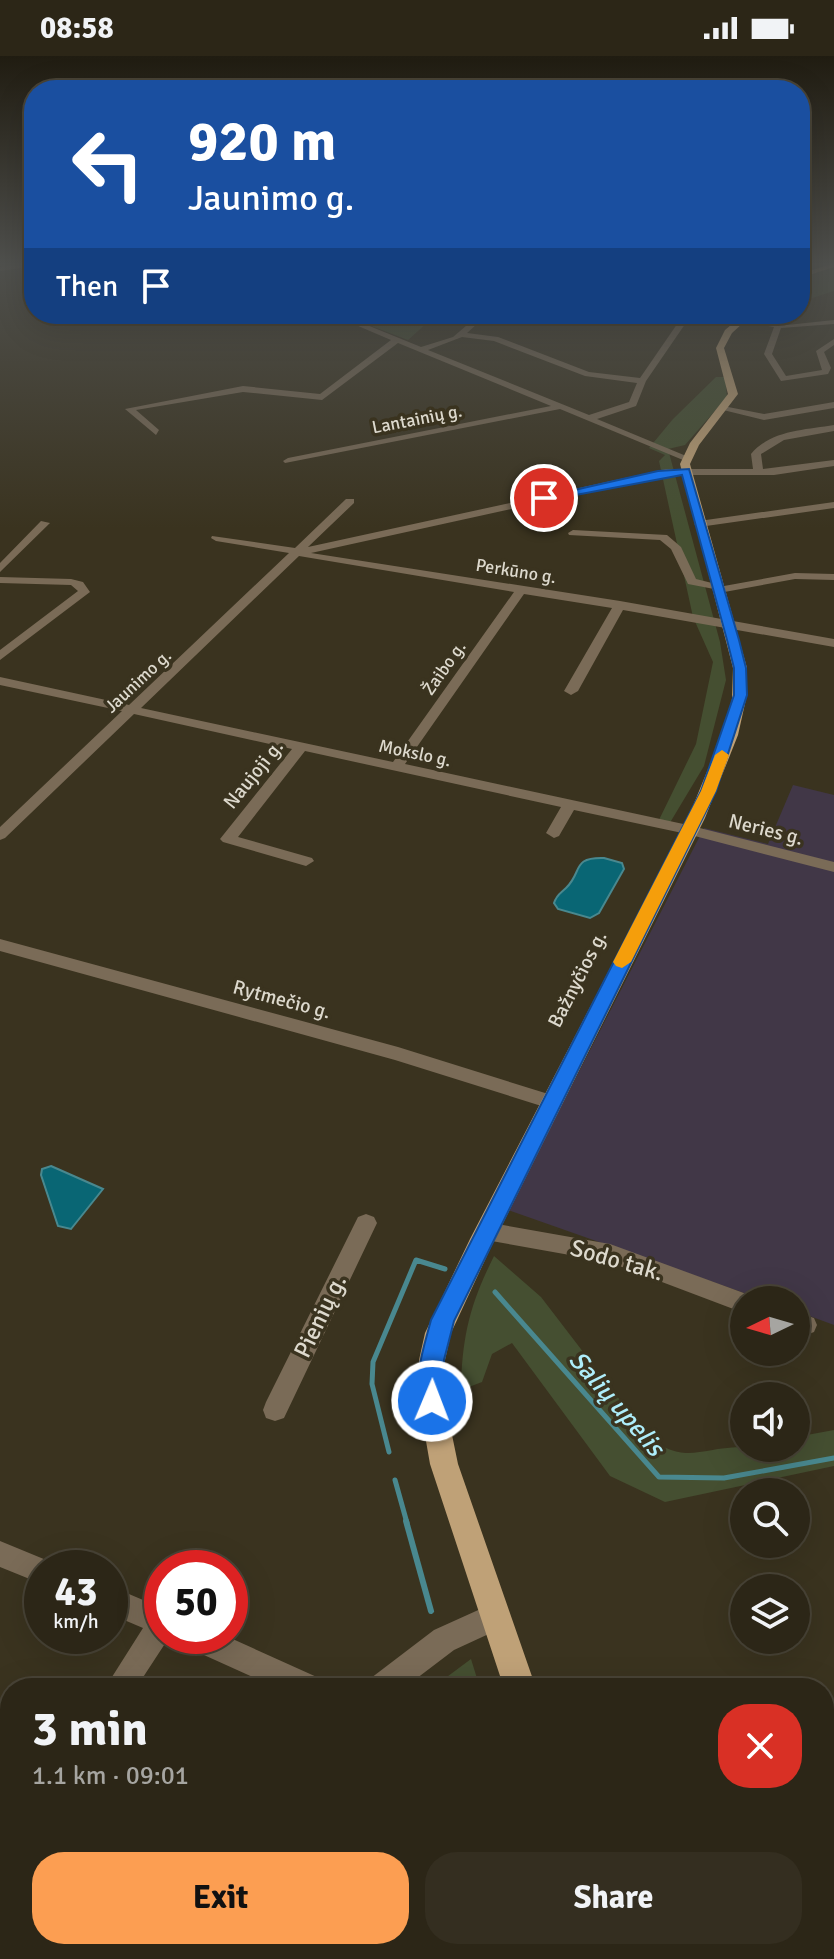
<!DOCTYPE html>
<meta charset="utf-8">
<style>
body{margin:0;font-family:Signika,sans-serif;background:#342e20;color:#f1f3f6;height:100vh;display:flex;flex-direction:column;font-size:30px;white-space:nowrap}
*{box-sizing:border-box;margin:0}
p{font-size:26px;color:#a6a5a1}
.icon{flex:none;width:44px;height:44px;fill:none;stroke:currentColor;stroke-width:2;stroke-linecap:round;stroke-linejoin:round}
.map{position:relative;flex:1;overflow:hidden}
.side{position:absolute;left:0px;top:1622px;width:834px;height:282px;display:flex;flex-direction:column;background:#2c2617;border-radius:32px 32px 0 0;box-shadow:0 8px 32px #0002,0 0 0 2px #484336}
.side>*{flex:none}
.top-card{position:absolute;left:24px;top:24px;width:786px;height:244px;border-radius:32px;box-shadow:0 8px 32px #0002,0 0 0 2px #484336;background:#1a4fa0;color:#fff;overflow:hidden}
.needle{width:52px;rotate:265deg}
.tools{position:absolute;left:730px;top:1230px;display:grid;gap:16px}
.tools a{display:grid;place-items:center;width:80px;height:80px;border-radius:50%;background:#2c2617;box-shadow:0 8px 32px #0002,0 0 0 2px #484336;font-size:40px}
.speed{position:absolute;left:24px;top:1494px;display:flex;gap:16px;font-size:40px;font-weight:700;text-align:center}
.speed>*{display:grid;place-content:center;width:104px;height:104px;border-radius:50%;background:#2c2617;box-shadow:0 8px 32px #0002,0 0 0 2px #484336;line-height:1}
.speed small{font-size:20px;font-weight:400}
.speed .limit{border:12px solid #d22;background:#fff;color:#111}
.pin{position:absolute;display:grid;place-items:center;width:68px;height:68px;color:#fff;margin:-34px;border:4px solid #fff;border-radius:50%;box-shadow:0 2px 8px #0007}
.me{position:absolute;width:88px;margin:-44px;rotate:1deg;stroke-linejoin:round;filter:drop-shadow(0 0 6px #0008)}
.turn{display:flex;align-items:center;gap:28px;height:168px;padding:0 32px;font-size:36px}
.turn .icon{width:104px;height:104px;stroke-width:2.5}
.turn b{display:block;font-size:56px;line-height:68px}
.then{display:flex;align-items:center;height:76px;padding:0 32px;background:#0003;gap:16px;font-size:30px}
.round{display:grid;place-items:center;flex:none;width:84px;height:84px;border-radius:32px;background:#342e20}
.summary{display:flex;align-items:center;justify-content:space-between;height:136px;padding:0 32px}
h1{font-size:48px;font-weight:800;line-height:60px}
.cta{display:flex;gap:16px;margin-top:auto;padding:16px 32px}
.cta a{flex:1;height:92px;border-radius:32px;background:#fc9e52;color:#111;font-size:32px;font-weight:800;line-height:92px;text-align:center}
.cta a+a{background:#342e20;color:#f1f3f6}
.status{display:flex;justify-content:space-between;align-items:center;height:56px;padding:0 40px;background:#2c2617;direction:ltr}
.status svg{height:22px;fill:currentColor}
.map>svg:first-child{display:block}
</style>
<div class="status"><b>08:58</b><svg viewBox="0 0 49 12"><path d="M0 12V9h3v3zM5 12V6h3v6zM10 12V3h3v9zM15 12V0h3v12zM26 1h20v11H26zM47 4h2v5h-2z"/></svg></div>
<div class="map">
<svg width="834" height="1903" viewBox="0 0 834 1903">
<rect width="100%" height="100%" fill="#3a331f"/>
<path fill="#413747" d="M 793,729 L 834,739 L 834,1269 L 796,1255 L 796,1244 L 764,1244 L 508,1154 L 704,772 L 768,788 Z"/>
<path fill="#473d2c" d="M 168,1894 L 565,1894 L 568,1903 L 172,1903 Z"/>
<path fill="#454f31" d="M 800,206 L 834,206 L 834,235 L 809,243 L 800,242 Z
M 340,258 L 437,258 L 408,284 Z
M 716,321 L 725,321 L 727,341 L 685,389 L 668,393 L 720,586 L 726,624 L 704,710 L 668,770 L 657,768 L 696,688 L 713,606 L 693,561 L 659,405 L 665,399 L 649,392 L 673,363 Z
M 494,1200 L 541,1241 L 646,1378 C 682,1410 699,1392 740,1391 C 756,1391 778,1392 796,1392 L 796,1381 L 834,1374 L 834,1410 L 665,1446 L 610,1420 L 512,1287 L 492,1298 L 482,1326 L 461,1334 C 462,1280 470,1248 494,1200 Z
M 471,1603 L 480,1632 L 432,1632 Z"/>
<path fill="#096674" stroke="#49888f" stroke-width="2" d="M 604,802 L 622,807 L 624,813 L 599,857 L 590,862 L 558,853 L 554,847 C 557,838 560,838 566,832 C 583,816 571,801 604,802 Z
M 51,1110 L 103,1133 L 71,1173 L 58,1170 L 41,1119 L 42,1113 Z"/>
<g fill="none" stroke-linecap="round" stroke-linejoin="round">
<path stroke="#49888f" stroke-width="5" d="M 495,1236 L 659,1421 L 724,1422 L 834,1402
M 389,1396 L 372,1328 L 373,1306 L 416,1204 L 445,1213
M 395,1424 L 407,1467"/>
<path stroke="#49888f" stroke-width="6" d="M 406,1465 L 431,1555"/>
<path fill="#7a6b57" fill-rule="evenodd" d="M 34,206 L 34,210 L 0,215 L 0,211 Z
M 330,258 L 340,258 L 421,291 L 453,281 L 480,258 L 488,258 L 467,277 L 498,281 L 589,316 L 640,322 L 684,258 L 692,258 L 646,325 L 636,350 L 597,363 L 691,402 L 683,404 L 560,353 L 285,407 L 283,405 L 288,402 L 551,350 L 398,287 L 322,344 L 243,336 L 136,354 L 159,374 L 156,379 L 125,353 L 243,330 L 320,338 L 391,284 ZM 462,281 L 494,285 L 585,320 L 637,327 L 629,346 L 589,359 L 428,294 Z
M 698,258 L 787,269 L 834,264 L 834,268 L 781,272 L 772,298 L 786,320 L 822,314 L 816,295 L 834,283 L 834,289 L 824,296 L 831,312 L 828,318 L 781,325 L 764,298 L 774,271 Z
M 834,346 L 834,352 L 764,364 L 719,353 L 723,350 L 764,358 Z
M 834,369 L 834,375 L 784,384 L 761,398 L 763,413 L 834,404 L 834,410 L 774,419 L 666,419 L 311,497 L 620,545 L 834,583 L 834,591 L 623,554 L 578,635 L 571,639 L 564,635 L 612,552 L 524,538 L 405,708 L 688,769 L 834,806 L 834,816 L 687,778 L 574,754 L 559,780 L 554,782 L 546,777 L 561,751 L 305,695 L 238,781 L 312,802 L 314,805 L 306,810 L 223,786 L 220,783 L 292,693 L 134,658 L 5,782 L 0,784 L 0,771 L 122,655 L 0,629 L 0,621 L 129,649 L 289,497 L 216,485 L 211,482 L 212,480 L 295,492 L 346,443 L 354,443 L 354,447 L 308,491 L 666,413 L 753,413 L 751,398 C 771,374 805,374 834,369 ZM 299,500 L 514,536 L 393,706 L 141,652 Z
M 834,446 L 834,452 L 699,471 L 694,468 L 699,465 Z
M 41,465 L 50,467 L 0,516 L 0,507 Z
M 573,474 L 667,479 L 681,491 L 696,523 L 724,530 L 795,517 L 834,518 L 834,524 L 795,523 L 719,537 L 714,533 L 688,528 L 671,493 L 660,484 L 569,479 L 568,477 Z
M 0,521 L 71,523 L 83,526 L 90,536 L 0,604 L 0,594 L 78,535 L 71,529 L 0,527 Z
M 0,883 L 398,991 L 558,1041 L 561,1046 L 558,1051 L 551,1053 L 395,1004 L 0,895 Z
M 366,1158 L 374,1161 L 377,1167 L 284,1362 L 275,1365 L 266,1362 L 263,1354 L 266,1346 L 358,1161 Z
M 486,1166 L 610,1188 L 752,1240 L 754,1244 L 744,1244 L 744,1257 L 609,1206 L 486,1184 L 478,1181 L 475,1175 L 478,1169 Z
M 796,1256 L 814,1262 L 817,1269 L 814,1276 L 806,1279 L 796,1276 Z
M 0,1485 L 51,1506 L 54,1512 L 42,1512 L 42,1528 L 0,1511 Z
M 110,1530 L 162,1552 L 162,1580 L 170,1580 L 136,1632 L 105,1632 L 143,1572 L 110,1558 Z
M 496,1546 L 506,1550 L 510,1560 L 506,1570 L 454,1594 L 404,1632 L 367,1632 L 371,1622 L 434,1574 Z
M 180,1580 L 226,1580 L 319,1622 L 323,1632 L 277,1632 L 184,1590 Z
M 834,1702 L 834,1736 L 824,1740 L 824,1706 Z
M 10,1756 L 10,1789 L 0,1793 L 0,1760 Z"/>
<path fill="#bfa177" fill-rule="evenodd" d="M 834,207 L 834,211 L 800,222 L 800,218 Z
M 744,258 L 753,258 L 732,277 L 724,292 L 738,338 L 699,389 L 690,408 L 747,612 L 746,643 L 738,679 L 705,762 L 491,1191 L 451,1277 L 445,1304 L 445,1345 L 458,1408 L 536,1632 L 504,1632 L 430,1408 L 419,1345 L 419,1304 L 425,1277 L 470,1183 L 688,762 L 722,679 L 732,643 L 733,612 L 680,408 L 690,387 L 728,338 L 716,292 L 725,274 Z
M 589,1894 L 625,1894 L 628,1903 L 592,1903 Z"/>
</g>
<linearGradient id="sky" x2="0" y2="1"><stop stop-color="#201c11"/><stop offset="0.44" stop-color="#4f504d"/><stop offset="1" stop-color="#4f504d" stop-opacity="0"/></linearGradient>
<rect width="834" height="472" fill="url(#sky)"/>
<path fill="#1a73e8" stroke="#114b97" stroke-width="2" d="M 689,413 L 739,584 L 746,612 L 747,639 L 716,735 L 454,1265 L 444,1304 L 444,1345 L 440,1353 L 432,1356 L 423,1353 C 411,1326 424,1291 431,1264 L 701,735 L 734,639 L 734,612 L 727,584 L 682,419 L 544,445 L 539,442 L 658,415 Z"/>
<path fill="#f59e0b" d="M 722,694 L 729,699 L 716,735 L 631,906 L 622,912 L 616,910 L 613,906 L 701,735 L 715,699 Z"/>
<g text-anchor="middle" stroke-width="7" stroke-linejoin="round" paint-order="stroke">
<g font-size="18" fill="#ddd9cd" stroke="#3a331f">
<text transform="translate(417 363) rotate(-11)" y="6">Lantainių g.</text>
<text transform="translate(516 515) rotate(9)" y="6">Perkūno g.</text>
<text transform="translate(444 612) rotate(-55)" y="6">Žaibo g.</text>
<text transform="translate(138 625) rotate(-43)" y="6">Jaunimo g.</text>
<text transform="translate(415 697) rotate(12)" y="6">Mokslo g.</text>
</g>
<g font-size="20" fill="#ddd9cd" stroke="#3a331f">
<text transform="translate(253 718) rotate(-51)" y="7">Naujoji g.</text>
<text transform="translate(766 773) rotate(14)" y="7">Neries g.</text>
<text transform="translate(577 923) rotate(-63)" y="7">Bažnyčios g.</text>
<text transform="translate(282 943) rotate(15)" y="7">Rytmečio g.</text>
</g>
<g font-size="24" fill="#ddd9cd" stroke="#3a331f">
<text transform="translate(617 1204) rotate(16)" y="8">Sodo tak.</text>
<text transform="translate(320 1260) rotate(-64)" y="8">Pienių g.</text>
</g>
<g font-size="26" font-style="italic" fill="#aeedfa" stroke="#3a331f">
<text transform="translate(617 1347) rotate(49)" y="9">Salių upelis</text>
</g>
</g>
</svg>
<div class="tools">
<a><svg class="needle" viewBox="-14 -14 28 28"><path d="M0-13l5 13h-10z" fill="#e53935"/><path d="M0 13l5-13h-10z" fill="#a6a5a1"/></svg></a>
<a><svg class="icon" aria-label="sound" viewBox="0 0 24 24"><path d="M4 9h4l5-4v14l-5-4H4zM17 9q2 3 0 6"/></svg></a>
<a><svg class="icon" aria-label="search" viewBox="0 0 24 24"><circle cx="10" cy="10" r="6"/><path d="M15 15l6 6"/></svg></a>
<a><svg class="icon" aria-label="layers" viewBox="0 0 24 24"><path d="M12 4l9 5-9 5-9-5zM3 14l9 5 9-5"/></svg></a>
</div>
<div class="speed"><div>43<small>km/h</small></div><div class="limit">50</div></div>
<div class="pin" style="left:544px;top:442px;background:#d93025"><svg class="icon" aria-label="arrive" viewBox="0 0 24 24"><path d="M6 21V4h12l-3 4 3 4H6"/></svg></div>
<svg class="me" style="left:432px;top:1345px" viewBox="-20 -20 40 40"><circle r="17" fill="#1a73e8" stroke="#fff" stroke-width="3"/><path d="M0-11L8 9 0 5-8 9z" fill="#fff"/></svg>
<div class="top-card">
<div class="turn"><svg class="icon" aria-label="left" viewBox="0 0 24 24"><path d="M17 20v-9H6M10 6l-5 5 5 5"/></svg><div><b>920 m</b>Jaunimo g.</div></div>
<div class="then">Then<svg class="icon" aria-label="arrive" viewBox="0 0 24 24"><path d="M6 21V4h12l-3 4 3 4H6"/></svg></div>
</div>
<section class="side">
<div class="summary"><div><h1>3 min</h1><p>1.1 km · 09:01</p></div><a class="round" style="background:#d93025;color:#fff"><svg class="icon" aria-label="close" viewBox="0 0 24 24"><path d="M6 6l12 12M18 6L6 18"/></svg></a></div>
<div class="cta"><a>Exit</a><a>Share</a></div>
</section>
</div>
